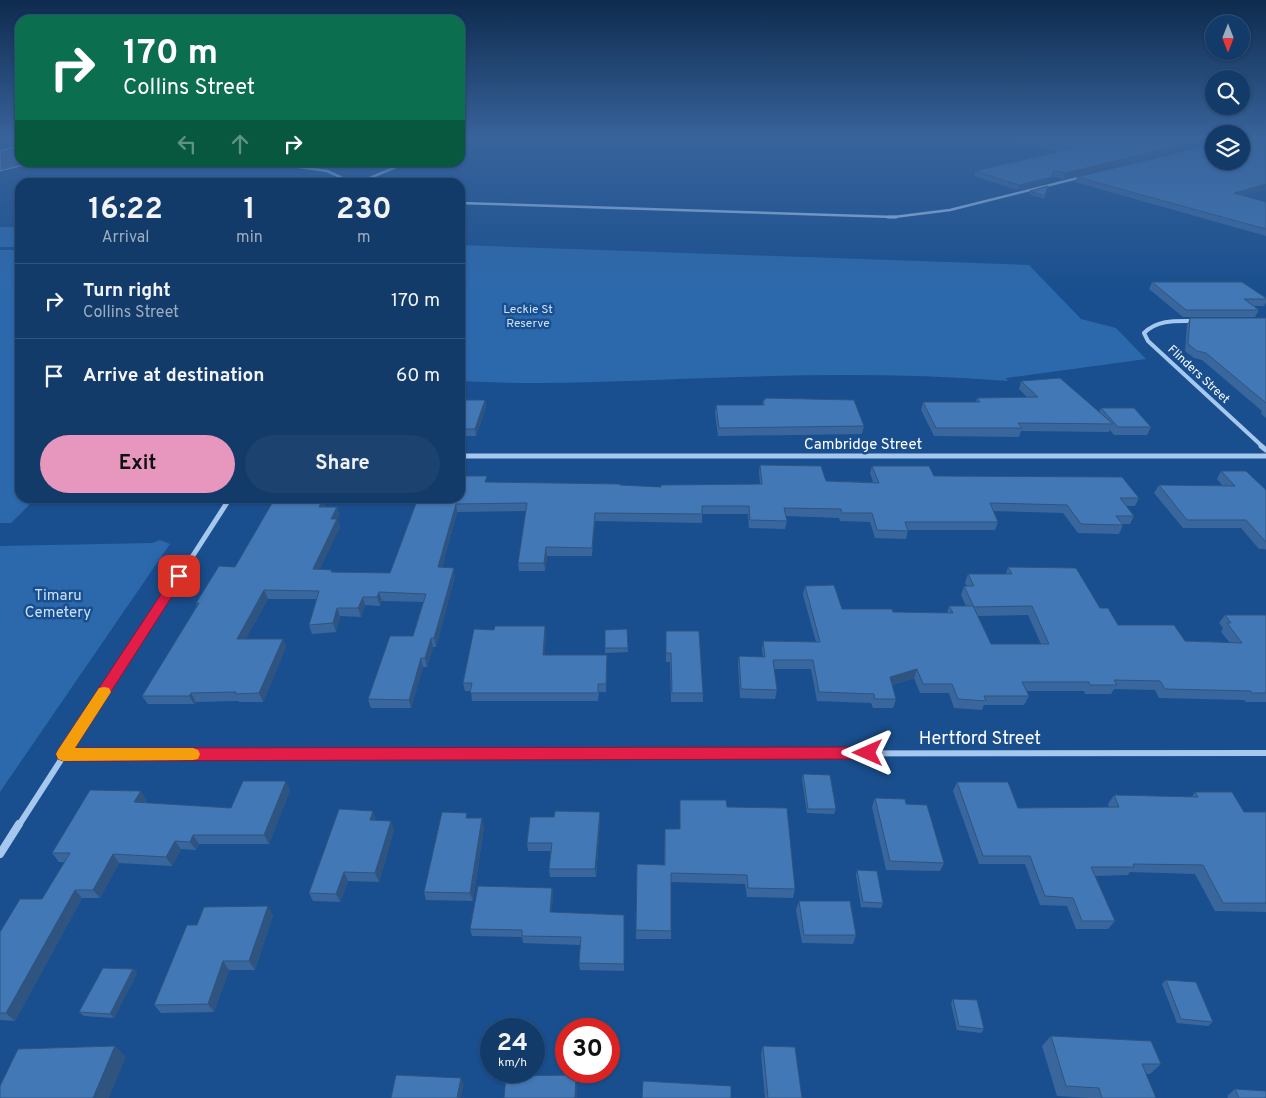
<!DOCTYPE html>
<style>
body{margin:0;font-family:Overpass,sans-serif;background:#1c4270;color:#f1f3f6;height:100vh;display:flex;flex-direction:column;font-size:19px;white-space:nowrap}
*{box-sizing:border-box;margin:0}
p{font-size:16px;color:#9dadc1}
.icon{flex:none;width:28px;height:28px;fill:none;stroke:currentColor;stroke-width:2;stroke-linecap:round;stroke-linejoin:round}
.map{position:relative;flex:1;overflow:hidden}
.side{position:absolute;left:15px;top:178px;width:450px;height:325px;display:flex;flex-direction:column;background:#133b6a;border-radius:15px;box-shadow:0 1px 4px #0004,0 0 0 1px #32557e}
.side>*{flex:none}
.banner{position:absolute;left:15px;top:15px;width:450px;height:152px;border-radius:15px;box-shadow:0 1px 4px #0004,0 0 0 1px #32557e;background:#0b6e4f;color:#fff;overflow:hidden}
.needle{width:32px;rotate:180deg}
.tools{position:absolute;left:1205px;top:15px;display:grid;gap:10px}
.tools a{display:grid;place-items:center;width:45px;height:45px;border-radius:50%;background:#133b6a;box-shadow:0 1px 4px #0004,0 0 0 1px #32557e;font-size:25px}
.speed{position:absolute;left:480px;top:1018px;display:flex;gap:10px;font-size:25px;font-weight:700;text-align:center}
.speed>*{display:grid;place-content:center;width:65px;height:65px;border-radius:50%;background:#133b6a;box-shadow:0 1px 4px #0004,0 0 0 1px #32557e;line-height:1}
.speed small{font-size:12px;font-weight:400}
.speed .limit{border:8px solid #d22;background:#fff;color:#111}
.pin{position:absolute;display:grid;place-items:center;width:42px;height:42px;color:#fff;margin:-21px;border-radius:10px;box-shadow:0 2px 8px #0006}
.me{position:absolute;width:55px;margin:-28px;rotate:270deg;stroke-linejoin:round;filter:drop-shadow(0 0 4px #0008)}
.turn{display:flex;align-items:center;gap:18px;height:105px;padding:0 25px;font-size:22px}
.turn .icon{width:65px;height:65px;stroke-width:2.5}
.turn b{display:block;font-size:35px;line-height:42px}
.lanes{display:flex;align-items:center;height:48px;padding:0 25px;background:#0003;justify-content:center;gap:25px;direction:ltr}
.lanes .off{opacity:.35}
.eta{display:flex;justify-content:space-evenly;align-items:center;height:85px;text-align:center}
.eta b{font-size:30px;font-weight:700;line-height:35px}
.action{display:flex;gap:10px;margin-top:auto;padding:10px 25px}
.action a{flex:1;height:58px;border-radius:30px;background:#e797bd;color:#111;font-size:20px;font-weight:700;line-height:58px;text-align:center}
.action a+a{background:#1c4270;color:#f1f3f6}
ul{padding:0;list-style:none}
li{display:flex;align-items:center;gap:15px;height:75px;padding:0 25px;border-top:1px solid #32557e}
li div{flex:1}
li b{display:block;font-size:19px}
li em{font-style:normal}
.map>svg:first-child{display:block}
</style>
<div class="map">
<svg width="1266" height="1098" viewBox="0 0 1266 1098">
<rect width="100%" height="100%" fill="#194f8e"/>
<path fill="#2c69ac" d="M 0,227 L 20,227 L 20,247 L 0,247 Z
M 460,245 L 1029,265 L 1081,319 L 1116,328 L 1146,359 L 1006,378 L 1008,381 C 918,374 826,374 736,377 C 644,380 552,386 460,381 Z
M 0,250 L 20,250 L 20,498 L 36,498 L 11,523 L 0,523 Z
M 160,540 L 170,544 L 0,792 L 0,546 L 152,543 Z"/>
<path fill="#3e6592" stroke="#98c4f1" d="M 20,145 L 20,162 L 31,163 L 0,171 L 0,151 Z"/>
<g fill="none" stroke-linecap="round" stroke-linejoin="round">
<path stroke="#a6c8ee" stroke-width="2" d="M 460,142 L 466,139"/>
<path stroke="#a6c8ee" stroke-width="2.5" d="M 285,165 L 327,171 L 351,182
M 360,182 L 408,162
M 460,203 L 894,217 L 950,210 L 1082,177"/>
<path stroke="#a6c8ee" stroke-width="3" d="M 888,217 L 896,217"/>
<path stroke="#a6c8ee" stroke-width="4" d="M 1196,321 C 1177,321 1158,319 1144,333 L 1148,341 L 1263,447"/>
<path stroke="#a6c8ee" stroke-width="5" d="M 1261,446 L 1266,450
M 460,456 L 1266,456
M 156,613 L 230,498"/>
<path stroke="#a6c8ee" stroke-width="6" d="M 63,754 L 1266,753
M 19,825 L 157,611"/>
<path stroke="#a6c8ee" stroke-width="8" d="M 0,854 L 19,824"/>
</g>
<path fill="#39679d" fill-rule="evenodd" d="M 1010,139 L 1214,139 L 1063,179 L 1052,176 L 1050,182 L 1017,190 L 974,176 L 975,171 L 1058,152 Z
M 1077,177 L 1266,189 L 1242,196 L 1266,202 L 1266,236 L 1075,182 Z
M 1048,186 L 1044,199 L 1029,194 L 1030,191 Z
M 1152,282 L 1266,298 L 1266,303 L 1264,306 L 1254,306 L 1259,310 L 1255,317 L 1183,317 L 1149,289 Z
M 1190,318 L 1266,318 L 1266,418 L 1261,414 L 1262,411 L 1202,360 L 1194,358 L 1185,351 L 1187,325 Z
M 1021,381 L 1099,412 L 1101,408 L 1151,427 L 1147,435 L 1114,435 L 1110,430 L 1109,432 L 1021,431 L 1019,437 L 934,436 L 921,410 L 923,402 L 976,402 L 977,398 L 1027,397 L 1019,389 Z
M 765,398 L 864,426 L 862,434 L 718,436 L 715,413 L 716,405 L 762,405 L 763,400 L 764,400 Z
M 460,400 L 485,400 L 486,407 L 476,436 L 460,436 Z
M 760,465 L 826,481 L 873,482 L 870,473 L 872,466 L 934,476 L 1139,498 L 1135,506 L 1126,506 L 1134,516 L 1130,524 L 1122,524 L 1123,525 L 1119,534 L 1078,533 L 1063,513 L 993,511 L 998,522 L 995,530 L 908,530 L 906,539 L 875,538 L 870,522 L 840,521 L 839,518 L 786,516 L 787,521 L 785,529 L 749,528 L 748,514 L 702,514 L 702,523 L 595,521 L 592,556 L 547,556 L 545,571 L 519,571 L 518,563 L 526,511 L 457,512 L 442,568 L 455,576 L 436,647 L 433,647 L 427,667 L 423,667 L 411,708 L 371,708 L 368,699 L 413,636 L 423,602 L 382,601 L 380,606 L 365,605 L 361,617 L 340,616 L 336,632 L 312,634 L 309,625 L 317,599 L 268,599 L 245,639 L 283,639 L 286,647 L 263,702 L 239,702 L 239,701 L 196,702 L 194,704 L 148,704 L 142,696 L 197,606 L 196,603 L 235,567 L 275,498 L 324,498 L 323,499 L 325,507 L 337,507 L 339,515 L 337,519 L 340,527 L 319,569 L 333,572 L 390,573 L 418,498 L 488,482 L 661,487 L 760,484 L 759,472 Z
M 1221,471 L 1266,490 L 1266,550 L 1265,549 L 1259,549 L 1241,528 L 1183,528 L 1154,493 L 1159,485 L 1222,485 L 1217,479 Z
M 1008,567 L 1100,608 L 1118,625 L 1185,641 L 1229,642 L 1221,632 L 1223,628 L 1219,623 L 1225,615 L 1266,615 L 1266,702 L 1246,702 L 1244,700 L 1159,698 L 1155,690 L 1114,689 L 1111,694 L 1085,694 L 1084,691 L 1026,691 L 1029,696 L 1024,705 L 984,705 L 982,710 L 954,708 L 949,693 L 920,693 L 914,678 L 892,685 L 896,699 L 893,708 L 873,708 L 871,703 L 817,701 L 811,669 L 774,669 L 777,690 L 775,699 L 740,698 L 738,665 L 739,656 L 763,657 L 762,650 L 763,641 L 816,642 L 803,595 L 805,586 L 842,609 L 893,612 L 947,613 L 949,606 L 966,606 L 961,595 L 964,586 L 967,586 L 965,583 L 968,574 L 1006,574 ZM 1028,615 L 1041,644 L 991,644 L 978,616 Z
M 545,626 L 546,634 L 544,655 L 607,664 L 606,692 L 599,692 L 598,701 L 472,701 L 471,691 L 465,691 L 463,683 L 494,630 Z
M 627,629 L 628,652 L 605,653 L 605,630 Z
M 666,631 L 703,693 L 703,702 L 671,702 L 670,662 L 666,662 Z
M 803,774 L 836,809 L 834,814 L 807,813 L 802,779 Z
M 957,782 L 1018,808 L 1109,807 L 1108,804 L 1114,795 L 1192,797 L 1195,792 L 1244,812 L 1266,812 L 1266,912 L 1215,911 L 1195,874 L 1130,872 L 1128,875 L 1095,876 L 1115,921 L 1108,929 L 1076,929 L 1067,906 L 1040,905 L 1025,864 L 979,864 L 953,791 Z
M 290,790 L 269,844 L 199,844 L 196,850 L 181,849 L 172,866 L 119,863 L 100,898 L 82,898 L 15,1021 L 0,1020 L 0,932 L 42,899 L 65,862 L 59,862 L 52,853 L 147,800 L 145,803 L 231,808 Z
M 875,798 L 906,804 L 944,863 L 940,871 L 886,870 L 872,807 Z
M 680,800 L 727,807 L 795,889 L 793,898 L 747,897 L 745,884 L 671,882 L 671,939 L 636,939 L 637,864 L 664,865 L 665,829 L 680,829 Z
M 468,818 L 484,827 L 473,901 L 426,900 L 424,892 Z
M 376,820 L 394,830 L 379,882 L 348,881 L 340,902 L 313,901 L 309,893 Z
M 600,820 L 596,877 L 550,877 L 549,869 L 551,851 L 528,851 L 527,843 Z
M 857,870 L 883,903 L 881,908 L 861,907 L 856,875 Z
M 552,888 L 553,896 L 551,912 L 624,915 L 624,971 L 580,970 L 579,963 L 580,945 L 523,943 L 522,937 L 472,936 L 470,929 Z
M 799,901 L 856,935 L 853,944 L 802,943 L 796,910 Z
M 273,915 L 255,970 L 229,970 L 214,1012 L 161,1013 L 154,1005 L 197,925 Z
M 133,969 L 137,973 L 114,1018 L 84,1016 L 79,1012 Z
M 1166,980 L 1213,1022 L 1208,1026 L 1177,1023 L 1162,984 Z
M 953,999 L 984,1029 L 981,1033 L 957,1030 L 951,1003 Z
M 1051,1036 L 1161,1064 L 1150,1074 L 1146,1074 L 1156,1098 L 1089,1098 L 1057,1096 L 1042,1046 Z
M 763,1046 L 802,1098 L 805,1098 L 765,1098 L 761,1054 Z
M 1235,1089 L 1266,1098 L 1228,1098 L 1227,1096 Z"/>
<path fill="#2e547f" d="M 1206,139 L 1214,139 L 1214,142 L 1063,179 L 1065,173 Z
M 1054,170 L 1050,182 L 1017,190 L 1019,185 Z
M 1266,184 L 1266,189 L 1231,199 L 1234,193 Z
M 461,383 L 462,390 L 460,400 L 460,388 Z
M 485,400 L 486,407 L 476,436 L 475,429 Z
M 317,498 L 324,498 L 318,507 L 316,499 Z
M 323,499 L 325,508 L 319,507 Z
M 456,504 L 457,512 L 440,576 L 438,567 Z
M 337,507 L 339,515 L 336,521 L 337,519 L 340,527 L 316,578 L 313,569 L 331,519 Z
M 595,513 L 595,521 L 592,556 L 592,548 Z
M 546,547 L 547,556 L 545,571 L 544,563 Z
M 454,568 L 455,576 L 436,647 L 434,638 Z
M 264,590 L 268,599 L 241,648 L 237,639 Z
M 379,592 L 382,601 L 380,606 L 377,597 Z
M 363,597 L 365,605 L 361,617 L 358,608 Z
M 337,608 L 340,616 L 336,632 L 333,623 Z
M 545,626 L 546,634 L 544,663 L 543,655 Z
M 431,638 L 433,647 L 427,667 L 425,658 Z
M 283,639 L 286,647 L 263,702 L 259,693 Z
M 421,658 L 423,667 L 411,708 L 409,700 Z
M 917,669 L 914,678 L 887,686 L 890,677 Z
M 191,693 L 196,702 L 194,704 L 189,696 Z
M 286,781 L 290,790 L 269,844 L 264,835 Z
M 141,791 L 147,800 L 141,811 L 134,802 Z
M 373,811 L 376,820 L 370,820 Z
M 600,812 L 600,820 L 596,877 L 595,869 Z
M 482,818 L 484,827 L 473,901 L 470,893 Z
M 391,821 L 394,830 L 379,882 L 375,873 Z
M 193,835 L 199,844 L 196,850 L 190,842 Z
M 175,841 L 181,849 L 172,866 L 166,857 Z
M 113,854 L 119,863 L 100,898 L 93,890 Z
M 344,872 L 348,881 L 340,902 L 336,894 Z
M 552,888 L 553,896 L 551,920 L 550,912 Z
M 75,890 L 82,898 L 15,1021 L 6,1013 Z
M 268,906 L 273,915 L 255,970 L 249,961 Z
M 223,961 L 229,970 L 214,1012 L 208,1004 Z
M 133,969 L 137,973 L 114,1018 L 110,1014 Z
M 115,1046 L 126,1057 L 109,1098 L 93,1098 Z
M 576,1075 L 577,1086 L 577,1098 L 575,1098 Z
M 461,1078 L 464,1085 L 461,1098 L 457,1098 Z"/>
<path fill="#4278b6" stroke="#2e547f" d="M 1031,139 L 1206,139 L 1065,173 L 1054,170 L 1052,177 L 1019,185 L 975,171 L 1070,149 Z
M 1241,139 L 1266,139 L 1266,184 L 1234,193 L 1266,202 L 1266,229 L 1077,177 L 1214,144 L 1214,161 L 1241,161 Z
M 1048,186 L 1045,196 L 1030,191 Z
M 1152,282 L 1242,282 L 1266,298 L 1266,299 L 1244,299 L 1259,310 L 1186,310 Z
M 1190,318 L 1266,318 L 1266,403 L 1206,353 L 1197,351 L 1188,344 Z
M 1060,378 L 1113,424 L 1018,423 L 1022,428 L 936,428 L 923,402 L 980,402 L 977,398 L 1038,397 L 1021,381 Z
M 765,398 L 854,400 L 864,426 L 719,428 L 716,405 L 764,405 L 763,400 L 765,400 Z
M 460,400 L 485,400 L 475,429 L 460,429 Z
M 1101,408 L 1134,408 L 1151,427 L 1118,427 Z
M 760,465 L 821,466 L 826,481 L 879,483 L 872,466 L 929,466 L 934,476 L 1122,477 L 1139,498 L 1120,498 L 1134,516 L 1116,516 L 1123,525 L 1081,524 L 1067,505 L 990,503 L 998,522 L 905,522 L 908,531 L 877,530 L 872,513 L 842,513 L 841,509 L 784,508 L 787,521 L 750,520 L 749,506 L 702,506 L 702,514 L 595,513 L 592,548 L 546,547 L 544,563 L 518,563 L 527,503 L 456,504 L 438,567 L 454,568 L 434,638 L 431,638 L 425,658 L 421,658 L 409,700 L 368,699 L 390,636 L 413,636 L 426,594 L 379,592 L 377,597 L 363,597 L 358,608 L 337,608 L 333,623 L 309,625 L 319,591 L 264,590 L 237,639 L 283,639 L 259,693 L 235,694 L 236,692 L 191,693 L 189,696 L 142,696 L 199,603 L 196,603 L 219,566 L 235,567 L 275,498 L 317,498 L 316,499 L 323,499 L 319,507 L 337,507 L 331,519 L 337,519 L 313,569 L 332,570 L 331,572 L 390,573 L 418,498 L 460,498 L 460,476 L 487,476 L 485,482 L 620,484 L 620,485 L 661,487 L 661,485 L 762,484 Z
M 1221,471 L 1246,471 L 1266,490 L 1266,541 L 1265,541 L 1246,520 L 1187,520 L 1159,485 L 1235,486 Z
M 1008,567 L 1076,568 L 1100,608 L 1108,608 L 1118,625 L 1174,625 L 1185,641 L 1242,643 L 1227,623 L 1231,623 L 1225,615 L 1266,615 L 1266,693 L 1252,693 L 1251,691 L 1165,689 L 1160,681 L 1114,680 L 1117,685 L 1090,685 L 1089,682 L 1022,682 L 1029,696 L 984,696 L 986,701 L 958,699 L 952,684 L 923,684 L 917,669 L 890,677 L 896,699 L 875,699 L 874,694 L 819,692 L 813,660 L 773,660 L 777,690 L 741,689 L 739,656 L 765,657 L 763,641 L 820,642 L 805,586 L 834,585 L 842,609 L 892,609 L 893,612 L 953,613 L 949,606 L 973,606 L 991,644 L 1049,644 L 1032,606 L 974,607 L 964,586 L 974,586 L 968,574 L 1012,574 Z
M 495,626 L 545,626 L 543,655 L 607,655 L 606,684 L 598,684 L 598,693 L 470,693 L 472,683 L 463,683 L 474,629 L 494,630 Z
M 627,629 L 628,648 L 605,648 L 605,630 Z
M 666,631 L 699,631 L 703,693 L 672,693 L 671,653 L 666,653 Z
M 803,774 L 830,775 L 836,809 L 808,809 Z
M 243,781 L 286,781 L 264,835 L 193,835 L 190,842 L 175,841 L 166,857 L 113,854 L 93,890 L 75,890 L 6,1013 L 0,1013 L 0,932 L 20,899 L 42,899 L 70,853 L 52,853 L 90,790 L 141,791 L 134,802 L 231,808 Z
M 957,782 L 1008,782 L 1018,808 L 1119,807 L 1114,795 L 1198,797 L 1195,792 L 1232,792 L 1244,812 L 1266,812 L 1266,903 L 1223,903 L 1203,865 L 1133,864 L 1134,867 L 1091,867 L 1115,921 L 1082,921 L 1073,898 L 1045,896 L 1030,856 L 983,856 Z
M 875,798 L 905,799 L 906,804 L 927,805 L 944,863 L 890,861 Z
M 680,800 L 726,800 L 727,807 L 787,808 L 795,889 L 748,888 L 747,875 L 671,873 L 671,931 L 636,930 L 637,864 L 665,865 L 665,829 L 680,829 Z
M 339,809 L 373,811 L 370,820 L 391,821 L 375,873 L 344,872 L 336,894 L 309,893 Z
M 555,811 L 600,812 L 595,869 L 549,869 L 552,843 L 527,843 L 530,817 L 554,817 Z
M 442,812 L 467,813 L 466,818 L 482,818 L 470,893 L 424,892 Z
M 857,870 L 877,871 L 883,903 L 863,902 Z
M 478,886 L 552,888 L 550,912 L 624,915 L 624,964 L 579,963 L 581,937 L 522,936 L 522,930 L 470,929 Z
M 799,901 L 850,901 L 856,935 L 804,935 Z
M 268,906 L 249,961 L 223,961 L 208,1004 L 154,1005 L 187,925 L 197,925 L 204,907 Z
M 103,968 L 133,969 L 110,1014 L 79,1012 Z
M 1166,980 L 1196,982 L 1213,1022 L 1181,1019 Z
M 953,999 L 977,1000 L 984,1029 L 959,1026 Z
M 1051,1036 L 1151,1041 L 1161,1064 L 1142,1064 L 1156,1098 L 1102,1098 L 1099,1088 L 1066,1086 Z
M 115,1046 L 93,1098 L 0,1098 L 0,1086 L 18,1049 Z
M 763,1046 L 795,1047 L 802,1098 L 805,1098 L 768,1098 Z
M 396,1075 L 461,1078 L 457,1098 L 391,1098 Z
M 576,1075 L 575,1098 L 504,1098 L 506,1076 Z
M 643,1081 L 731,1086 L 731,1098 L 642,1098 Z
M 1235,1089 L 1266,1091 L 1266,1098 L 1239,1098 Z"/>
<linearGradient id="sky" x2="0" y2="1"><stop stop-color="#0e2b4e"/><stop offset="0.47" stop-color="#38639b"/><stop offset="1" stop-color="#38639b" stop-opacity="0"/></linearGradient>
<rect width="1266" height="293" fill="url(#sky)"/>
<path fill="#e11d48" stroke="#92132f" d="M 179,572 L 185,576 L 75,748 L 868,747 L 874,749 L 876,753 L 874,758 L 868,759 L 63,761 L 58,759 L 56,754 L 58,750 L 175,573 Z"/>
<path fill="#f59e0b" d="M 104,687 L 109,688 L 111,692 L 75,748 L 193,748 L 198,750 L 200,754 L 198,759 L 193,760 L 63,761 L 58,759 L 56,754 L 58,750 L 99,688 Z"/>
<g text-anchor="middle" stroke-width="5" stroke-linejoin="round" paint-order="stroke">
<g font-size="12" fill="#cce2fa" stroke="#194f8e">
<text x="528" y="313">Leckie St<tspan x="528" dy="14">Reserve</tspan></text>
</g>
<g font-size="12" fill="#fff" stroke="#194f8e">
<text transform="translate(1199 374) rotate(43)" y="4">Flinders Street</text>
</g>
<g font-size="15" fill="#fff" stroke="#194f8e">
<text x="863" y="449">Cambridge Street</text>
</g>
<g font-size="15" fill="#cce2fa" stroke="#194f8e">
<text x="58" y="600">Timaru<tspan x="58" dy="17">Cemetery</tspan></text>
</g>
<g font-size="18" fill="#fff" stroke="#194f8e">
<text x="980" y="744">Hertford Street</text>
</g>
</g>
</svg>
<div class="tools">
<a><svg class="needle" viewBox="-14 -14 28 28"><path d="M0-13l5 13h-10z" fill="#e53935"/><path d="M0 13l5-13h-10z" fill="#9dadc1"/></svg></a>
<a><svg class="icon" aria-label="search" viewBox="0 0 24 24"><circle cx="10" cy="10" r="6"/><path d="M15 15l6 6"/></svg></a>
<a><svg class="icon" aria-label="layers" viewBox="0 0 24 24"><path d="M12 4l9 5-9 5-9-5zM3 14l9 5 9-5"/></svg></a>
</div>
<div class="speed"><div>24<small>km/h</small></div><div class="limit">30</div></div>
<div class="pin" style="left:179px;top:576px;background:#d93025"><svg class="icon" aria-label="arrive" viewBox="0 0 24 24"><path d="M6 21V4h12l-3 4 3 4H6"/></svg></div>
<svg class="me" style="left:868px;top:753px" viewBox="-20 -20 40 40"><path d="M0-17L14 15 0 8-14 15z" fill="#e11d48" stroke="#fff" stroke-width="4"/></svg>
<div class="banner">
<div class="turn"><svg class="icon" aria-label="right" viewBox="0 0 24 24"><path d="M7 20v-9h11M14 6l5 5-5 5"/></svg><div><b>170 m</b>Collins Street</div></div>
<div class="lanes"><svg class="icon off" aria-label="left" viewBox="0 0 24 24"><path d="M17 20v-9H6M10 6l-5 5 5 5"/></svg><svg class="icon off" aria-label="ahead" viewBox="0 0 24 24"><path d="M12 20V5M6 11l6-6 6 6"/></svg><svg class="icon" aria-label="right" viewBox="0 0 24 24"><path d="M7 20v-9h11M14 6l5 5-5 5"/></svg></div>
</div>
<section class="side">
<div class="eta">
<div><b>16:22</b><p>Arrival</p></div>
<div><b>1</b><p>min</p></div>
<div><b>230</b><p>m</p></div>
</div>
<ul>
<li><svg class="icon" aria-label="right" viewBox="0 0 24 24"><path d="M7 20v-9h11M14 6l5 5-5 5"/></svg><div><b>Turn right</b><p>Collins Street</p></div><em>170 m</em></li>
<li><svg class="icon" aria-label="arrive" viewBox="0 0 24 24"><path d="M6 21V4h12l-3 4 3 4H6"/></svg><div><b>Arrive at destination</b></div><em>60 m</em></li>
</ul>
<div class="action"><a>Exit</a><a>Share</a></div>
</section>
</div>
